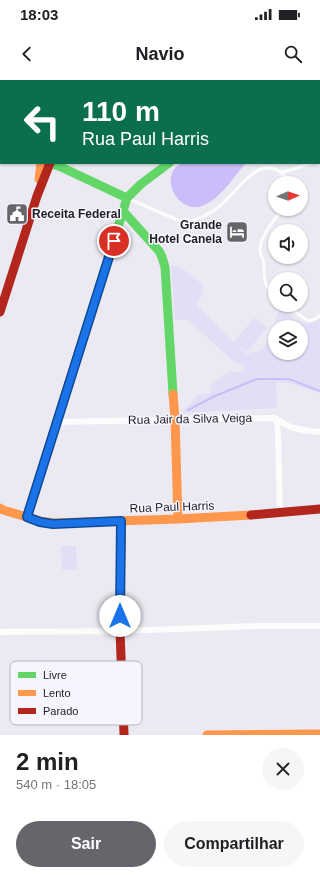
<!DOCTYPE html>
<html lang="pt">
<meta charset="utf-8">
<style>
body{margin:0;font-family:Arial,sans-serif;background:#f6f6f6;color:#202124;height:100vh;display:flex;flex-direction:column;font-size:15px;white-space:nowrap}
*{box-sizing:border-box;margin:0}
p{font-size:13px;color:#757577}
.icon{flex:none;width:22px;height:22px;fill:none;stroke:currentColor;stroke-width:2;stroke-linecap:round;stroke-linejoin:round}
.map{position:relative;height:655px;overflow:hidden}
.side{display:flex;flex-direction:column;background:#fff;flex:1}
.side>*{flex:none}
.guide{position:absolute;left:0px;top:0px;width:320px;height:84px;box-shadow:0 1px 3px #0004;background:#0b6e4f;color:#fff;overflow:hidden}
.needle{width:26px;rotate:88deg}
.fabs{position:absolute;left:268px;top:96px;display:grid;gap:8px}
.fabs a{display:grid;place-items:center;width:40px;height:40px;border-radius:50%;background:#fff;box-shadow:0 1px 3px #0004;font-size:20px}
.pin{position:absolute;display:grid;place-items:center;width:34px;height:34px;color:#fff;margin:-17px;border:2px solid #fff;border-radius:50%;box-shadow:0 1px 4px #0007}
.me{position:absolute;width:44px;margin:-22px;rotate:0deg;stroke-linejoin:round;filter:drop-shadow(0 0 3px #0008)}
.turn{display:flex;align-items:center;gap:14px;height:84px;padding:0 16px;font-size:18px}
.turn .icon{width:52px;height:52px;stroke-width:2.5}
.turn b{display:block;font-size:28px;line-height:34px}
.round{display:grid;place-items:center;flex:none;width:42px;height:42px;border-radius:21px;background:#f6f6f6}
.summary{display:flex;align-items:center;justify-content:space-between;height:68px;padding:0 16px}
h1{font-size:24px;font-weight:700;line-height:30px}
.cta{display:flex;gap:8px;margin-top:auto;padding:8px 16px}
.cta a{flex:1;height:46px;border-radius:24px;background:#67656c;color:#fff;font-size:16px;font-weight:700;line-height:46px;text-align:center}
.cta a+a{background:#f6f6f6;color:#202124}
.status{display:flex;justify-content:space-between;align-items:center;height:28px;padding:0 20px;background:#fff;direction:ltr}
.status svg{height:11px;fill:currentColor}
header{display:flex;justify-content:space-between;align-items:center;height:52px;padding:0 16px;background:#fff;font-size:18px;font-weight:700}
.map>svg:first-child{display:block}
</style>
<div class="status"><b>18:03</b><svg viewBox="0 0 49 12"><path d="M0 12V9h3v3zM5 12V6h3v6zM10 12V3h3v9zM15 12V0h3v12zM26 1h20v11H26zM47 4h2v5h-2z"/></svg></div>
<header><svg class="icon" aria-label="back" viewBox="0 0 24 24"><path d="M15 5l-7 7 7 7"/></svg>Navio<svg class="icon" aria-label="search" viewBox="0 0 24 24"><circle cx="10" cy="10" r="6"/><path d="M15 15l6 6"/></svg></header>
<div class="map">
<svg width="320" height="655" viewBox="0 0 320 655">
<rect width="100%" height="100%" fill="#ebeaf2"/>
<path fill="#e2def6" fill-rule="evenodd" d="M 171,186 C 184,186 193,197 203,205 C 204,215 201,216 196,224 L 232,261 L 247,274 L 262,270 L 268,259 L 277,236 L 282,228 C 293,238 306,250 320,238 L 320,313 L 289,303 L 276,302 L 277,328 L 181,333 L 199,314 L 209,314 L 211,311 L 210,306 L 230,291 L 237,293 L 243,291 L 244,287 L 241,284 L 234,282 L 188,240 L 175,240 ZM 275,247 L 301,247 L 301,273 L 275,273 Z
M 254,238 L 267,248 L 247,272 L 234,262 Z
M 61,466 L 76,466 L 77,489 L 62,490 Z"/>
<path fill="#cbbdfa" d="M 181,83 L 246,83 C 233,97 222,118 202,126 C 182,133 163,107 174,89 C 176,87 179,85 181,83 Z"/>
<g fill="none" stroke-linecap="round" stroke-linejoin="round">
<path stroke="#cbbdfa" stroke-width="2" d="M 188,330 L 215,316 L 257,299 L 289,299 L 320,311"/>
<path stroke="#fcfcfd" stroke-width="3" d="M 316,83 L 320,84
M 280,92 C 293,91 299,86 311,83
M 129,119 L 180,141 C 194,143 210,134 220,126 C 236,114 259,72 282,94 C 285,97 288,99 290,103
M 275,215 C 262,204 265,199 264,184 C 264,179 259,175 260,169 C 260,157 275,138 283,129
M 287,225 L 302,237 L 309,241 L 317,238 L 320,235"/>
<path stroke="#fcfcfd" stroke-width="6" d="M 253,0 L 255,1
M 275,338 L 277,344 L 278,352 L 280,433
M 56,342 L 275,338 C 280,340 283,344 288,346 C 296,350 312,351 320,352
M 0,552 L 120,551 L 258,546 L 320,546"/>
<path stroke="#63d668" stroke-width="9" d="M 274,1 L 276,0
M 49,83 L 61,87 L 127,118 L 123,131 L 159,171 L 162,177 L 165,187 L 173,314
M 127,118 L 141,104 L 169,83
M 80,268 L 123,131"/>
<path stroke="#ff974d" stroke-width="9" d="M 15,0 L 15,1
M 53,1 L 54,0
M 0,41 L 1,38
M 0,68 L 1,67
M 39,99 L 41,83
M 173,314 L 175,339 L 178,439 L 251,435
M 0,428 L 3,430 L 40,441 L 53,443 L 178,439
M 207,655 L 320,654"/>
<path stroke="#b3261e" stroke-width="9" d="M 0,232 L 37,116 L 50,83
M 251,435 L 320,429
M 27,437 L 80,268
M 121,441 L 120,551 L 124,654"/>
</g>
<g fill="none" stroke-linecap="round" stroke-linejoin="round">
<g stroke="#114b97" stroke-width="10">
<path id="route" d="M 114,161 L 27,437 L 40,442 L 53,444 L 121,441 L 120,536"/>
</g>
<use href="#route" stroke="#1a73e8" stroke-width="7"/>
</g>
<defs>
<g id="civic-square" transform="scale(1.15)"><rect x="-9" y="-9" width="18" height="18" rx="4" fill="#67656c" stroke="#f6f4fe"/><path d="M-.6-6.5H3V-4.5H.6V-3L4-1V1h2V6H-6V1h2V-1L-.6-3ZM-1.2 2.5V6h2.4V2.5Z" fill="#fff"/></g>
<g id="hotel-square" transform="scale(1.15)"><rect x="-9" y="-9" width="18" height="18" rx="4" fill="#67656c" stroke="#f6f4fe"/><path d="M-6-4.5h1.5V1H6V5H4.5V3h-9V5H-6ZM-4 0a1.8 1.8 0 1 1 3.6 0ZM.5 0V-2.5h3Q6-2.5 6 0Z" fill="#fff"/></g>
</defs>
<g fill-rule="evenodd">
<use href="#civic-square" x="17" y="134"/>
<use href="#hotel-square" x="237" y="152"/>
</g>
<g text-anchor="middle" stroke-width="3" stroke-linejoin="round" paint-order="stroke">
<g font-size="12" font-weight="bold" fill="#201e24" stroke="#f6f4fe" text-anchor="start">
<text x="32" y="138">Receita Federal</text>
<text x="222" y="149" text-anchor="end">Grande<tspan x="222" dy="14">Hotel Canela</tspan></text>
</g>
<g font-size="12" fill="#201e24" stroke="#f6f4fe">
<text transform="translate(190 339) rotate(-1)" y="4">Rua Jair da Silva Veiga</text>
<text transform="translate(172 427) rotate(-2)" y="4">Rua Paul Harris</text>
</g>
</g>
<rect x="10" y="581" width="132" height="64" rx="6" fill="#f6f4fe" stroke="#b6b4bd" stroke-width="1"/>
<rect x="18" y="592" width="18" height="6" fill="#63d668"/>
<rect x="18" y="610" width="18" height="6" fill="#ff974d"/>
<rect x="18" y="628" width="18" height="6" fill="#b3261e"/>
<g font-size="11" fill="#201e24">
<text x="43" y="599">Livre</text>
<text x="43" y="617">Lento</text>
<text x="43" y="635">Parado</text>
</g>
</svg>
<div class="fabs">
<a><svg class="needle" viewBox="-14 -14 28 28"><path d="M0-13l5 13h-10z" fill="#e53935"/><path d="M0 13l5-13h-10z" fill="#757577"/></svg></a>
<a><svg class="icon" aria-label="sound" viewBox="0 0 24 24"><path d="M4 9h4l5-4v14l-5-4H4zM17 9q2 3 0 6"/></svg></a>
<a><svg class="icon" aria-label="search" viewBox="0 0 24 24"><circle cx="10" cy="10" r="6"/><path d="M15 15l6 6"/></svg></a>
<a><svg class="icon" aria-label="layers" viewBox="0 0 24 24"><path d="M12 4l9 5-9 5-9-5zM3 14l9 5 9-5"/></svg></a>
</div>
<div class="pin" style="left:114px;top:161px;background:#d93025"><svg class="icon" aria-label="arrive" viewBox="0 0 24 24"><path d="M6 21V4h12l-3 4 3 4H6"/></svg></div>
<svg class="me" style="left:120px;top:536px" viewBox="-20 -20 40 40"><circle r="19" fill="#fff"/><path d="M0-13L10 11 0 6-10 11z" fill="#1a73e8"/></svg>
<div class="guide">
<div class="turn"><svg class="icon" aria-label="left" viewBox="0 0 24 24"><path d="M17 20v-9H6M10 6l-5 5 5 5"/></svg><div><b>110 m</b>Rua Paul Harris</div></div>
</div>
</div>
<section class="side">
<div class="summary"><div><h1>2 min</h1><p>540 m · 18:05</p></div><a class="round"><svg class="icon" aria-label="close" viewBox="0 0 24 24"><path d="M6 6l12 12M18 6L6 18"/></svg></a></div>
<div class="cta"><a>Sair</a><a>Compartilhar</a></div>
</section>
